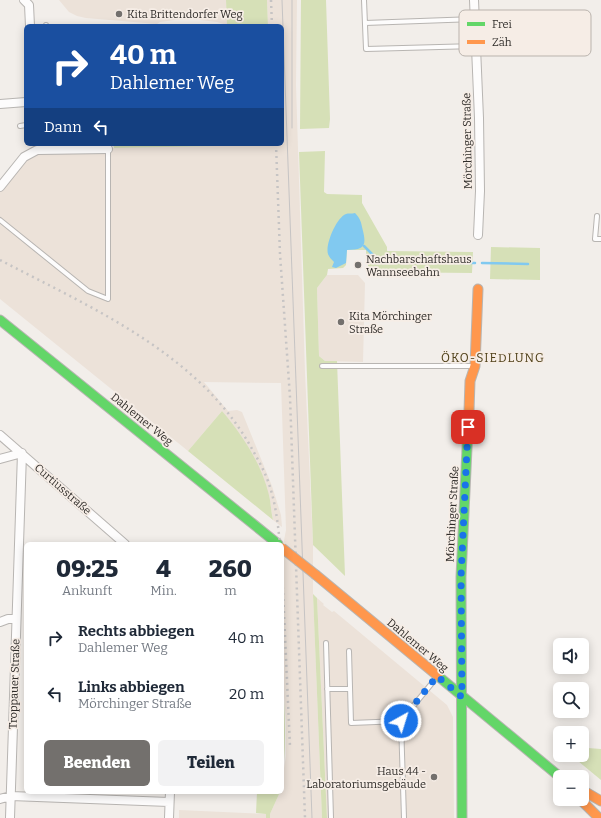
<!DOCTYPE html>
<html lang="de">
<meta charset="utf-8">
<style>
body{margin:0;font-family:Bitter,serif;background:#f2f2f3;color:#1f2937;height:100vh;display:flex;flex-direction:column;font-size:15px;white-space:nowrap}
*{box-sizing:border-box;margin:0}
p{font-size:13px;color:#747a83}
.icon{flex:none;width:22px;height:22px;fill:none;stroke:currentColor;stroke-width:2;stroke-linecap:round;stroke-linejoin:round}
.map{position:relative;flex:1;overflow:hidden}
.sheet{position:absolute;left:24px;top:542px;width:260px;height:252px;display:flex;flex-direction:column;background:#fff;border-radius:6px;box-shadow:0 2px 10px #0003}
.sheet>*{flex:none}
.guide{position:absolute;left:24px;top:24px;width:260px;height:122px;border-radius:6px;box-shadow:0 2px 10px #0003;background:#1a4fa0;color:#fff;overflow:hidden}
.tools{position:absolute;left:553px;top:638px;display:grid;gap:8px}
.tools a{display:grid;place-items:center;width:36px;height:36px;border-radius:6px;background:#fff;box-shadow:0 2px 10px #0003;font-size:20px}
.pin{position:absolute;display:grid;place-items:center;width:34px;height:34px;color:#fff;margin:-17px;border-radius:8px;box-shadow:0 2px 6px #0006}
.me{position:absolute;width:44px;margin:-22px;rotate:39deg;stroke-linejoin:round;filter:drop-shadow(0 0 3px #0008)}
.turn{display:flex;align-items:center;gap:14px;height:84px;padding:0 20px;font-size:18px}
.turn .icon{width:52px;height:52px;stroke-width:2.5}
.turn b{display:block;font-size:28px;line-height:34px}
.then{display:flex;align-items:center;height:38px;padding:0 20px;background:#0003;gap:8px;font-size:15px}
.eta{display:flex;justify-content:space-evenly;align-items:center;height:68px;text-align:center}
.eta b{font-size:24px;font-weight:800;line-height:28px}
.primary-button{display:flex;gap:8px;margin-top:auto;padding:8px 20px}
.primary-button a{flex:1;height:46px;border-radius:6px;background:#73706d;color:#fff;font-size:16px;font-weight:800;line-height:46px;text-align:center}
.primary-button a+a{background:#f2f2f3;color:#1f2937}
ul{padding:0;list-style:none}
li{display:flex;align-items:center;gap:12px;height:56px;padding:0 20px}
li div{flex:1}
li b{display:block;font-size:15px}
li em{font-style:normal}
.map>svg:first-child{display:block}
</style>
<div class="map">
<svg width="601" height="818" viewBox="0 0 601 818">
<rect width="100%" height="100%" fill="#f2eeea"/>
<path fill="#ece2d9" d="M 59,0 L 226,0 L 227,25 L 217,22 L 200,20 L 199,19 L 182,19 L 160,22 L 157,24 L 86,18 L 77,16 L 69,12 Z
M 267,0 L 297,0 L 296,85 L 305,373 L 313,545 L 313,594 L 322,818 L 270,818 L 270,814 L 280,792 L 282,792 L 282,780 L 286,756 L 286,721 L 282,673 L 282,551 L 286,530 L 281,383 L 204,382 L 228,411 L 237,410 L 242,412 L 272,486 L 281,515 L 282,527 L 273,520 L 269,495 L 222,411 L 188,451 L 0,299 L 0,187 L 32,152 L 107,149 L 114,148 L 219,146 L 282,144 L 282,26 L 268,26 Z
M 327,275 L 358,275 L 365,283 L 363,362 L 325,361 L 319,356 L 317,288 Z
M 317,598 L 324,604 L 323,605 L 332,612 L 334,611 L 447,705 L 453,717 L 454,818 L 327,818 Z
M 179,810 L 266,814 L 266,818 L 179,818 Z"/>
<path fill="#d6e0b7" d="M 226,0 L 267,0 L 268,26 L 227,26 Z
M 301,0 L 326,0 L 330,119 L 329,128 L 300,129 Z
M 113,144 L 272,144 L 272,145 L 114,148 Z
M 325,151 L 324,192 L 327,194 L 362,195 L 362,203 L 387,247 L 387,251 L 473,252 L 472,273 L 374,272 L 370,267 L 368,266 L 368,258 L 366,258 L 366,250 L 347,250 L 346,265 L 343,268 L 328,269 L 327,275 L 317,288 L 319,356 L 325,361 L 337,361 L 345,576 L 313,545 L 299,152 Z
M 491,247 L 540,248 L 540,280 L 490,279 Z
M 222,411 C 243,436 261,463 269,495 C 271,503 271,512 273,520 L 188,451 Z
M 313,594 L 317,598 L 327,818 L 322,818 Z
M 282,673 C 285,709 287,744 282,780 Z
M 588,748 L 601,749 L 601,780 L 578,761 Z
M 257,792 L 280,792 L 270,814 L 270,818 L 266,818 L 266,814 L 256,813 Z"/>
<path fill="#81c9f0" d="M 355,213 C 361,219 361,223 363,231 C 367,247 363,250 347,250 L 346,263 L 336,268 L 332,267 L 334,262 C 332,260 329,257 328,254 C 325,245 336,218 346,214 C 348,213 352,214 355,213 Z"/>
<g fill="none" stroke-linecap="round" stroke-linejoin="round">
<path stroke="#81c9f0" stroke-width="2.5" d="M 364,246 L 380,262 L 475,263
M 482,263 L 528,264"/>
<path stroke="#cbc7c3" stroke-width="11" stroke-dasharray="11 5.5" stroke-linecap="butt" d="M 468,427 L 469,411"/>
<g stroke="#b8b5b2" stroke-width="6">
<path id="lane" d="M 364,0 L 366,49 L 476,46
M 365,23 L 475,19
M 46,26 L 46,25
M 20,126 L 26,125
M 597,216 L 595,239 L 601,239
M 0,220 L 88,291 L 108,299 L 108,149
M 322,366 L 473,366
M 326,643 L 331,818
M 349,651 L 351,723 L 401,721
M 327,689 L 350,689
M 404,818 L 401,721 L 437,677"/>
</g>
<g stroke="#b8b5b2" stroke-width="10">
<path id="street" d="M 24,0 L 29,5 L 30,26
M 474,0 L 479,118 L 480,191 L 478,235
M 0,104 L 26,102
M 0,187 L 24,157 L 37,150 L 108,149
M 0,435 L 125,544
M 0,459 L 22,453 L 10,818
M 0,622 L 8,619 L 16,619
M 0,799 L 11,796 L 169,802
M 169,818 L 170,792"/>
</g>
<g stroke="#b8b5b2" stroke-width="11">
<path id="fast" d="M 0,320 L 278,544
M 438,676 L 560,777
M 462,818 L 461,577 L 468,427"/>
</g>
<g stroke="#b8b5b2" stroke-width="11">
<path id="slow" d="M 469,411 L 470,381 L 475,366 L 478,289
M 316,575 L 438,676
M 582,790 L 601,801
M 580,799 L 599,818"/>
</g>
<use href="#lane" stroke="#fdfcfc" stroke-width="4"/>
<use href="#street" stroke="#fdfcfc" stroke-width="8"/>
<use href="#fast" stroke="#63d668" stroke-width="9"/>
<use href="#slow" stroke="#ff974d" stroke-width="9"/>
<path stroke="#c6c4c4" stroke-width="1" d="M 282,0 L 312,818
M 292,0 L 292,128"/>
<path stroke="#c6c4c4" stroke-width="2.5" stroke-dasharray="2 4" stroke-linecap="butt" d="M 271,0 L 272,26
M 276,144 L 280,254 L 290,397 L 305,818
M 0,260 C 92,308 200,354 252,449 C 259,461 266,474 270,487 C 276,506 278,525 280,544
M 282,569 L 290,746"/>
<g stroke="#b8b5b2" stroke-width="11" stroke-linecap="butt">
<path id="slow-bridge" d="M 282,548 L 316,575"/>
</g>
<use href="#slow-bridge" stroke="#ff974d" stroke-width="9"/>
</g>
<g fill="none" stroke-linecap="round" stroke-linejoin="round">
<path stroke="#1a73e8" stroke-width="7" stroke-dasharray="0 12.6" d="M 401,721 L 437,676 L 462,697 L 461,577 L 468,427"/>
</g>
<g fill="#73706d" stroke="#f6ede6" stroke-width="1.5">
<circle cx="119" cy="14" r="4"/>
<circle cx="358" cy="265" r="4"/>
<circle cx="341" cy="322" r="4"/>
<circle cx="434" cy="777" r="4"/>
</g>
<g text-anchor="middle" stroke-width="3.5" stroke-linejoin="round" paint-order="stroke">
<g font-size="11" fill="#2f2c29" stroke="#f6ede6" text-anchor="start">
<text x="127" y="18">Kita Brittendorfer Weg</text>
<text x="366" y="263">Nachbarschaftshaus<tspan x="366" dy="13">Wannseebahn</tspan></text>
<text x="349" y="320">Kita Mörchinger<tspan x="349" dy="13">Straße</tspan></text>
<text x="426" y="775" text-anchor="end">Haus 44 -<tspan x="426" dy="13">Laboratoriumsgebäude</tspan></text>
</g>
<g font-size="11" fill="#2f2c29" stroke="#f6ede6">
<text transform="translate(467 141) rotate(-91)" y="4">Mörchinger Straße</text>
<text transform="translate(142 419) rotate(39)" y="4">Dahlemer Weg</text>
<text transform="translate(63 489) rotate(41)" y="4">Curtiusstraße</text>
<text transform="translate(452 514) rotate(-87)" y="4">Mörchinger Straße</text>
<text transform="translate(418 645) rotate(40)" y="4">Dahlemer Weg</text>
<text transform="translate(14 684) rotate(-88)" y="4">Troppauer Straße</text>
</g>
<g font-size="12" letter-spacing="1" fill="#4d3e16" stroke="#f6ede6">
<text x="493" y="362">ÖKO-SIEDLUNG</text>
</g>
</g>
<rect x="459" y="10" width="132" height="46" rx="6" fill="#f6ede6" stroke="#bab3ad" stroke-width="1"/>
<rect x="467" y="22" width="18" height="4" fill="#63d668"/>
<rect x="467" y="40" width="18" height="4" fill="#ff974d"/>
<g font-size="11" fill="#2f2c29">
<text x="492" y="28">Frei</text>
<text x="492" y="46">Zäh</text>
</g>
</svg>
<div class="tools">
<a><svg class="icon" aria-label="sound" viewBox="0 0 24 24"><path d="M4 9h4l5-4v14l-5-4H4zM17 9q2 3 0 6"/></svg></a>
<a><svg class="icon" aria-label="search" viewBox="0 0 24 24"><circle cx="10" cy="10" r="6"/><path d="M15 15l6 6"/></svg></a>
<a>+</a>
<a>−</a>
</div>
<div class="pin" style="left:468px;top:427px;background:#d93025"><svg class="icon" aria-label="arrive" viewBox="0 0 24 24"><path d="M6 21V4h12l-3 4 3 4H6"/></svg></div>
<svg class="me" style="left:401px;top:721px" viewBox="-20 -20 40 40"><circle r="17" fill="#1a73e8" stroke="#fff" stroke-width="3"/><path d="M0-11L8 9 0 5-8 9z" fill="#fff"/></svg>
<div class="guide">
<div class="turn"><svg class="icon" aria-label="right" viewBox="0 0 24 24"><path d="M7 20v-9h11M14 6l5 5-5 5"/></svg><div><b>40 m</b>Dahlemer Weg</div></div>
<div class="then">Dann<svg class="icon" aria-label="left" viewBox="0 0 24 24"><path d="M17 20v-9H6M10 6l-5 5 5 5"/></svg></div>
</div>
<section class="sheet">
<div class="eta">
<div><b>09:25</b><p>Ankunft</p></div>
<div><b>4</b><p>Min.</p></div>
<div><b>260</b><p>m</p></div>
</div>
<ul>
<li><svg class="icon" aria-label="right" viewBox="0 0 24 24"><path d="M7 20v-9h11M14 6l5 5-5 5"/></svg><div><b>Rechts abbiegen</b><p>Dahlemer Weg</p></div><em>40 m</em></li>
<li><svg class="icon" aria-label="left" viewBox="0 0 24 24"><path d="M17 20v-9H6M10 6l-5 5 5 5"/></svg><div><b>Links abbiegen</b><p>Mörchinger Straße</p></div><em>20 m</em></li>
</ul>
<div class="primary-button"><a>Beenden</a><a>Teilen</a></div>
</section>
</div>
